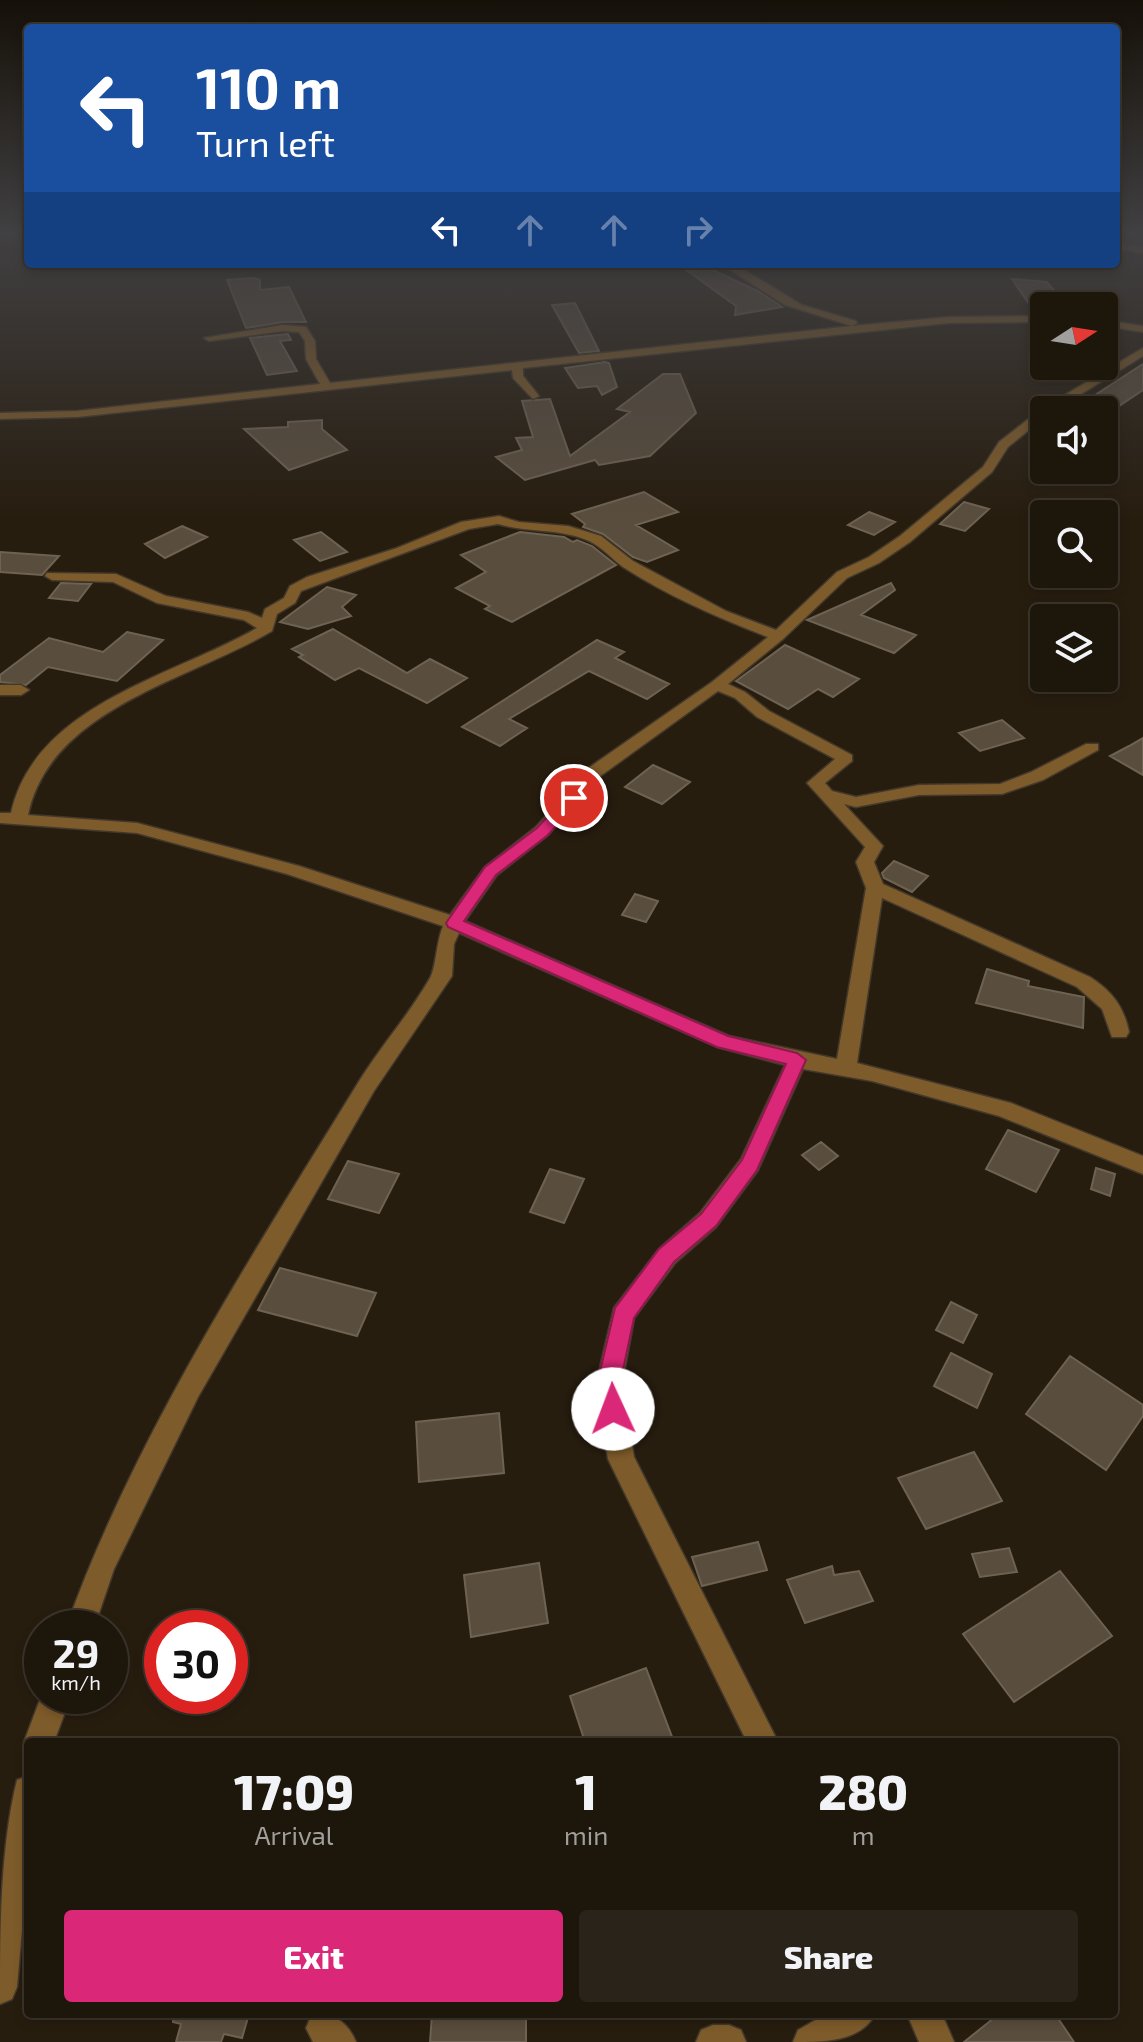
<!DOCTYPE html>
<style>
body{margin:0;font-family:"Exo 2",sans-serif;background:#2a2319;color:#f1f3f6;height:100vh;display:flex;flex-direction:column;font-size:30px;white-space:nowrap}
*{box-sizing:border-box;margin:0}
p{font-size:26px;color:#a09f9d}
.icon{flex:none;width:44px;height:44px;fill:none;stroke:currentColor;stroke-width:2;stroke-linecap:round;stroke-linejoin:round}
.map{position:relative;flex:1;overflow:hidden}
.panel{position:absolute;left:24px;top:1738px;width:1094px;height:280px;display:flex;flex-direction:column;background:#1d160b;border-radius:8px;box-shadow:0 4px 12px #0003,0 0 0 2px #3b352c}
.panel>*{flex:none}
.banner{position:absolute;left:24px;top:24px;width:1096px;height:244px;border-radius:8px;box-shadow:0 4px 12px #0003,0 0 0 2px #3b352c;background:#1a4fa0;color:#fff;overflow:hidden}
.needle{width:52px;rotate:78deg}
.buttons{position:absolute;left:1030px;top:292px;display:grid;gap:16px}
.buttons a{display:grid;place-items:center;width:88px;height:88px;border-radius:8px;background:#1d160b;box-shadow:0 4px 12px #0003,0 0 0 2px #3b352c;font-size:40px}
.speed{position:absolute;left:24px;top:1610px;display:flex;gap:16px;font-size:40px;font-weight:700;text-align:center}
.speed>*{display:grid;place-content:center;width:104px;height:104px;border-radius:50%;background:#1d160b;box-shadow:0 4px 12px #0003,0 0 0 2px #3b352c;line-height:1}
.speed small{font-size:20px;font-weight:400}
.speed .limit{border:12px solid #d22;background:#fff;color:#111}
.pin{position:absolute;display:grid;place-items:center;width:68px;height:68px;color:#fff;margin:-34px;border:4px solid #fff;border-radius:50%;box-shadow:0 2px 8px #0007}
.me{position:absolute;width:88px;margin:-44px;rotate:358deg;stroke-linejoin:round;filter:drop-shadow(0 0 6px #0008)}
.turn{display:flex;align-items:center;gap:28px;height:168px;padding:0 40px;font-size:36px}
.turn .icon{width:104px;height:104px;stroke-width:2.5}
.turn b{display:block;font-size:56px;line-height:68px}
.lanes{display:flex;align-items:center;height:76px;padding:0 40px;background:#0003;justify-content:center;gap:40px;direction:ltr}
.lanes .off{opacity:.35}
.eta{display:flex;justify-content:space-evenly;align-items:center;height:136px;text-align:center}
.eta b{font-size:48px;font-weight:800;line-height:56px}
.cta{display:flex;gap:16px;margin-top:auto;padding:16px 40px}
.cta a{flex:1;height:92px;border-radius:8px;background:#db2777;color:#fff;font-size:32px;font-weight:800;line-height:92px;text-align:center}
.cta a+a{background:#2a2319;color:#f1f3f6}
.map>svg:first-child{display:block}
</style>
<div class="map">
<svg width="1143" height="2042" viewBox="0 0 1143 2042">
<rect width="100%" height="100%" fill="#271d0f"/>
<path fill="#594d3d" stroke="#6e6252" stroke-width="2" d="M 688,264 L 700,264 L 758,291 L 782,307 L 735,315 L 736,306 L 685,269 Z
M 254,278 L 260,280 L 260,290 L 289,287 L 306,322 L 283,322 L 246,328 L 227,280 Z
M 1012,279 L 1047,282 L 1065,304 L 1029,304 Z
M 575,303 L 599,351 L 579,353 L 552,305 Z
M 288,334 L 291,340 L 280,341 L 297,371 L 267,375 L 250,338 Z
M 605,362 L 609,363 L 617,387 L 602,395 L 597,386 L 578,388 L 565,368 Z
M 1143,364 L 1143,390 L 1113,410 L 1072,410 Z
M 663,374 L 680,374 L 696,413 L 650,456 L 599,465 L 595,460 L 525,480 L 496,457 L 522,450 L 516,438 L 533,437 L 522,401 L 550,399 L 570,456 L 630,412 L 617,409 Z
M 322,420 L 322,429 L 347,450 L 289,470 L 244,429 L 288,427 L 288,422 Z
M 644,492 L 678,512 L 636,525 L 678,550 L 647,562 L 633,557 L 603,534 L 583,527 L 585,524 L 572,514 Z
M 964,502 L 989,509 L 965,531 L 940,524 Z
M 869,512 L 895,522 L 874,535 L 848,525 Z
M 182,526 L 207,537 L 165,558 L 145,544 Z
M 321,532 L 347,552 L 320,561 L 294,540 Z
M 520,532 L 564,537 L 573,542 L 577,540 L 592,546 L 616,565 L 512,622 L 485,609 L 490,606 L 456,588 L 486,572 L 461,555 Z
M 0,552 L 59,556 L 42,575 L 0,572 Z
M 61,583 L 91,584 L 78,601 L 49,598 Z
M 891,583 L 895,590 L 861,615 L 916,635 L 894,653 L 807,620 Z
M 327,587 L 356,595 L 342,607 L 351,616 L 308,629 L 280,622 Z
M 333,629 L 407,673 L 430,659 L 467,678 L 427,703 L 359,668 L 335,680 L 299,657 L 303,655 L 292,649 Z
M 127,632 L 163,640 L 117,681 L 48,667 L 26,685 L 0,682 L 0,675 L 49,638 L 103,652 Z
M 597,640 L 624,652 L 615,658 L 669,684 L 647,699 L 589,671 L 509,719 L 527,728 L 500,746 L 462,727 Z
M 785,645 L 859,679 L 833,697 L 818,689 L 788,709 L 736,681 Z
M 1002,720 L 1024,738 L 980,751 L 959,733 Z
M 1143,738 L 1143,775 L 1110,756 L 1129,746 Z
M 653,765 L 690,782 L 662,804 L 625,787 Z
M 894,861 L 928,876 L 912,892 L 884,878 L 882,873 Z
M 635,894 L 658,901 L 646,922 L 622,915 Z
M 987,969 L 1029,981 L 1028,986 L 1084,997 L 1083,1028 L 976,1003 Z
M 1008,1130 L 1059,1150 L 1036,1192 L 986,1169 Z
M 821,1142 L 838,1156 L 819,1170 L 802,1155 Z
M 348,1161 L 399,1174 L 379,1213 L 328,1199 Z
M 1096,1168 L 1115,1174 L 1110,1196 L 1091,1189 Z
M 550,1169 L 584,1179 L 564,1223 L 530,1212 Z
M 280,1268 L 376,1293 L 357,1336 L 258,1310 Z
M 951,1302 L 977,1315 L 963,1343 L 936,1330 Z
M 951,1353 L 992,1374 L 977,1408 L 934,1386 Z
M 1070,1356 L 1143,1405 L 1143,1416 L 1106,1470 L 1026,1414 Z
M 499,1413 L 504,1473 L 419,1482 L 416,1422 Z
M 974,1452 L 1002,1501 L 926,1529 L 898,1478 Z
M 758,1542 L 767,1570 L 702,1586 L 692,1557 Z
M 1009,1548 L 1017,1572 L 980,1577 L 972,1554 Z
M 539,1563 L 548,1623 L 471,1637 L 464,1575 Z
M 832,1566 L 834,1575 L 859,1571 L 873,1601 L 805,1623 L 787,1580 Z
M 1060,1571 L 1112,1636 L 1014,1702 L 963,1634 Z
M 646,1668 L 674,1742 L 585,1742 L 570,1696 Z
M 174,2014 L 249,2014 L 242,2038 L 224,2034 L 221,2042 L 176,2042 L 181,2024 L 173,2022 Z
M 432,2014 L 526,2014 L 526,2042 L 430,2042 Z
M 999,2014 L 1055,2014 L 1074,2042 L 964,2042 Z"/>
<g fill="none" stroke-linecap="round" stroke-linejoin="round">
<g stroke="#42382b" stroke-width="3">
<path id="minor" d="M 1116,243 L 1143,247 L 1143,253 L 1116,249 Z
M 721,264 L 736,265 L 802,305 L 856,321 L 857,323 L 852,326 L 949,317 L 1044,316 L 1044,322 L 949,323 L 523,368 L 523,376 L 539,396 L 533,399 L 513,378 L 512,370 L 77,417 L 0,419 L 0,413 L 77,411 L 320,384 L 306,359 L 305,341 L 299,332 L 283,331 L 209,341 L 204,338 L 283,325 L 306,327 L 315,341 L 316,359 L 330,383 L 852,326 L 785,305 Z
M 1104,320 L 1143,326 L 1143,332 L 1104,326 Z
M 1143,348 L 1143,356 L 1055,410 L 1044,410 L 1044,418 L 1008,447 L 992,472 L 910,542 L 879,563 L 847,578 L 783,639 L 728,684 L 745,692 L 769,711 L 852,755 L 852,761 L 825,783 L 832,791 L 856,797 L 919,785 L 1000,784 L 1031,772 L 1086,744 L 1098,744 L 1098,750 L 1043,780 L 1002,794 L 919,795 L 856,807 L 844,804 L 883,846 L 874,862 L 883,884 L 1090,977 C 1112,991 1124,1007 1129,1032 L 1126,1037 L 1112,1037 L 1102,1009 L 1077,987 L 882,898 L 857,1063 L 1011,1103 L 1143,1156 L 1143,1174 L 999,1116 L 872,1081 L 803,1069 L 758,1170 L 716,1227 L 675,1263 L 634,1318 L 622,1384 L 634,1457 L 778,1742 L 747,1742 L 608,1459 L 596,1384 L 614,1308 L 659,1249 L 700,1213 L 741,1159 L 785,1065 L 717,1047 L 459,933 L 454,944 L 452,976 L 374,1091 L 198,1397 L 114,1569 L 94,1628 L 66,1628 C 133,1439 253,1254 358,1083 C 380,1047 409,1015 430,978 C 436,968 436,943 443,926 L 287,874 L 137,833 L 0,823 L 0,813 L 11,813 C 35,704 175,676 257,628 L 244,620 L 157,603 L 113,582 L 52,580 L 45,576 L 47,573 L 116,574 L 166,596 L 248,612 L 262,618 L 265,609 L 284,598 L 290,586 L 307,577 L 397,548 L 461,522 L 499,516 L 519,522 L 568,526 L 601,536 L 633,561 L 726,611 L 776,630 L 837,572 L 869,557 L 900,536 L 983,467 L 999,442 L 1040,410 ZM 498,524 C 528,533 560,528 589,541 C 602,547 612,559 623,567 C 668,596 718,618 768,637 L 712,682 L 587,769 L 536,827 L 485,867 L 450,915 L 299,866 L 137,823 L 28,815 C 50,708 192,679 272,631 L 277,614 L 295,603 L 301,591 L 469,529 ZM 718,691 L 735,698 L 757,717 L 835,759 L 807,783 L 865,847 L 856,862 L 866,888 L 837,1059 L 729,1036 L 465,921 L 497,875 L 548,835 L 599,777 Z
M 0,685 L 21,685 L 29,690 L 21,695 L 0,695 Z
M 42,1694 L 71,1696 L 54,1742 L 28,1742 L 28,1752 L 24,1742 Z
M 28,1776 L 28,1862 L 17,1987 L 12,1999 L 0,2004 C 0,1931 0,1849 17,1780 Z
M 316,2014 C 336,2014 348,2023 356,2042 L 313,2042 L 306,2028 L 311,2016 Z
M 826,2014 L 875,2014 C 861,2042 823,2042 793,2042 L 798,2030 Z
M 907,2014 L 942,2014 L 954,2042 L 919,2042 Z
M 713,2025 L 729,2025 L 741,2030 L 746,2042 L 696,2042 L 701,2030 Z"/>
</g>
<use href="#minor" fill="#7e5b2a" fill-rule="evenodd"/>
</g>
<linearGradient id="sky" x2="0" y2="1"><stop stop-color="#151008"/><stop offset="0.45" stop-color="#414042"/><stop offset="1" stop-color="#414042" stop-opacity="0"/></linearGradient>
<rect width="1143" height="519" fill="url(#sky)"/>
<path fill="#db2777" stroke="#8e194d" stroke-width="2" d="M 574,793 L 582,798 L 579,801 L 548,835 L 496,875 L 464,921 L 728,1036 L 797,1053 L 806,1060 L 757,1170 L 716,1226 L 674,1262 L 634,1318 L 620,1384 L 624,1409 L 621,1416 L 613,1420 L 605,1416 L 597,1384 L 615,1308 L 659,1249 L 701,1214 L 742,1160 L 786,1064 L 717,1047 L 448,927 L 446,923 L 485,867 L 537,828 L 568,794 Z"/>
</svg>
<div class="buttons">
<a><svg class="needle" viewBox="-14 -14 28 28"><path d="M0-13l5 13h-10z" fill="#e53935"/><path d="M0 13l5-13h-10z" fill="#a09f9d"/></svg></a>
<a><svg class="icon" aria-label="sound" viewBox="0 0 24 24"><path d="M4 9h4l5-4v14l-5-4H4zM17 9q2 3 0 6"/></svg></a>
<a><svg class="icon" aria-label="search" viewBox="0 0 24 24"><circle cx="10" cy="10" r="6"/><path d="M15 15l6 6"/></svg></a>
<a><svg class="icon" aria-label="layers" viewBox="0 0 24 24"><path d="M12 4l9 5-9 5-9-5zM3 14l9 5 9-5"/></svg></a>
</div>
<div class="speed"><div>29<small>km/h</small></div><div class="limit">30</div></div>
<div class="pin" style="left:574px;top:798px;background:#d93025"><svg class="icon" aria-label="arrive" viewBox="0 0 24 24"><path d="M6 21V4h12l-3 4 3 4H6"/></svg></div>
<svg class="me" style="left:613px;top:1409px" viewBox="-20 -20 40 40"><circle r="19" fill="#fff"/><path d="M0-13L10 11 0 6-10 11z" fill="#db2777"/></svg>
<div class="banner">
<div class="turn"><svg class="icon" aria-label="left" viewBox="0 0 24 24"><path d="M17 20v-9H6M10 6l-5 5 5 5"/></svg><div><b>110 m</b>Turn left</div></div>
<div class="lanes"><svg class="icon" aria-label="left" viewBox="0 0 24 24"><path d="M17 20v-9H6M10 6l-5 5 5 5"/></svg><svg class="icon off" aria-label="ahead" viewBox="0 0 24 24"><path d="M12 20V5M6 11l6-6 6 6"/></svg><svg class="icon off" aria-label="ahead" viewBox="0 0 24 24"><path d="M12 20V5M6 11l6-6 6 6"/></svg><svg class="icon off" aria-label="right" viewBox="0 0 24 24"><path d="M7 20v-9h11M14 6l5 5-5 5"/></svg></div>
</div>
<section class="panel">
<div class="eta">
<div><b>17:09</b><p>Arrival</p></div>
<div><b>1</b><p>min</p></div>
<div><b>280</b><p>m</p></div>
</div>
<div class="cta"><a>Exit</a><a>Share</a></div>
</section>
</div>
